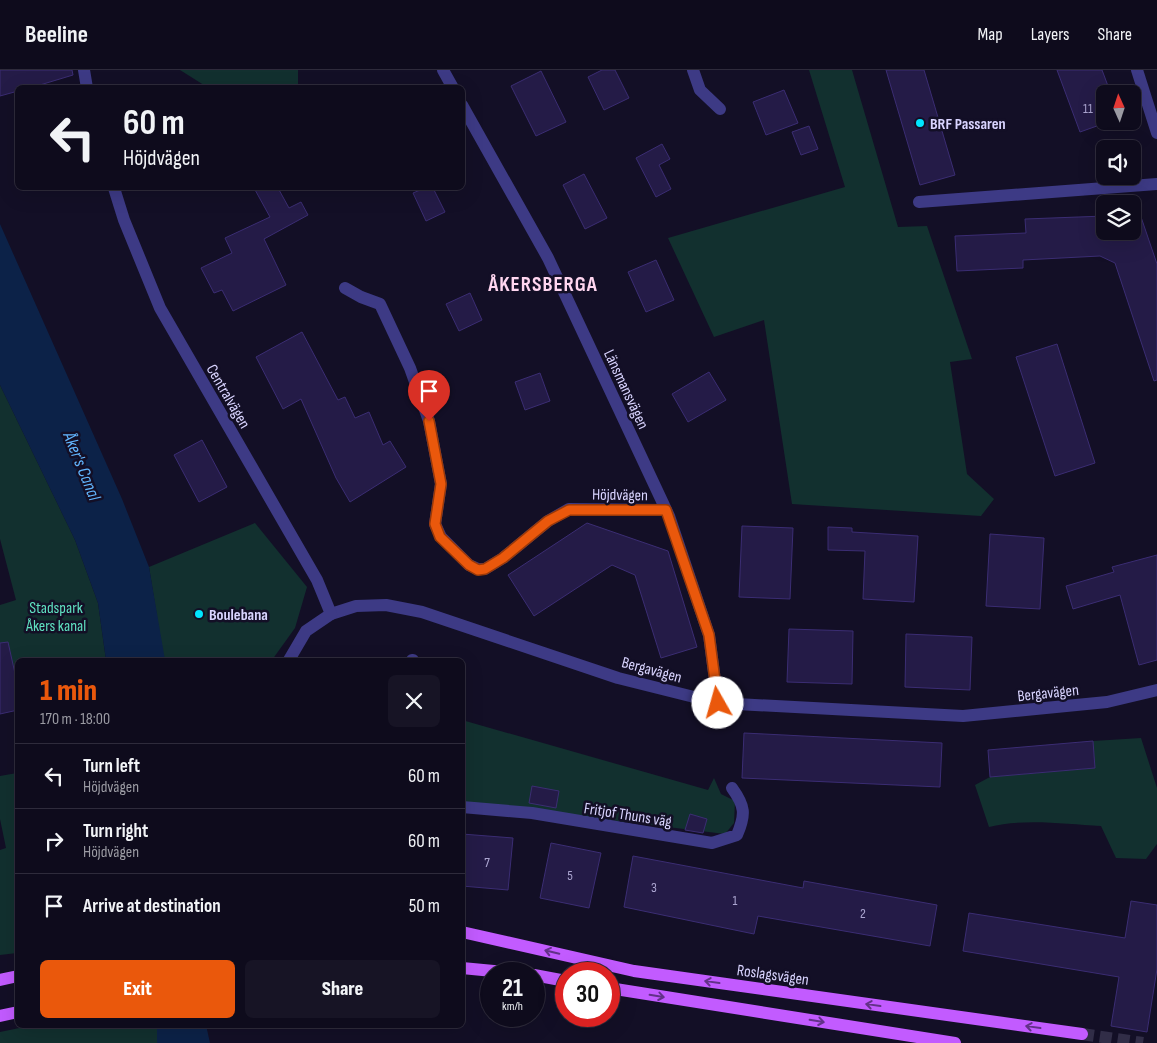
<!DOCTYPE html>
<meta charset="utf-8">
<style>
body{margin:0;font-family:"Sofia Sans Condensed",sans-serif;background:#171425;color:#f1f3f6;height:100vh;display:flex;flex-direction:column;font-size:19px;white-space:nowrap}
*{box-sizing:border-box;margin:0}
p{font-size:16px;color:#9b9ba3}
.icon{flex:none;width:28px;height:28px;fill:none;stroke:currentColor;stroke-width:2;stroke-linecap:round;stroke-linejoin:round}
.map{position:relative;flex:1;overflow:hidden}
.side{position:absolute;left:15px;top:588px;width:450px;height:370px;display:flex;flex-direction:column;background:#0e0b1c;border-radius:8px;box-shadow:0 5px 20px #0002,0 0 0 1px #2e2b3b}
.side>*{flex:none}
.guide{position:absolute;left:15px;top:15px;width:450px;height:105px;border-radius:8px;box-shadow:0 5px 20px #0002,0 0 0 1px #2e2b3b;background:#0e0b1c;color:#f1f3f6;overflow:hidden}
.needle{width:32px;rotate:357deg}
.tools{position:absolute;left:1096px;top:15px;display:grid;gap:10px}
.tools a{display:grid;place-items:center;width:45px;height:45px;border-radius:8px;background:#0e0b1c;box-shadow:0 5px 20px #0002,0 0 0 1px #2e2b3b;font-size:25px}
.speed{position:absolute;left:480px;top:892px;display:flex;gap:10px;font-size:25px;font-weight:700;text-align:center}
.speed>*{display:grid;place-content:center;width:65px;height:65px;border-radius:50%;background:#0e0b1c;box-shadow:0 5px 20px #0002,0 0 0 1px #2e2b3b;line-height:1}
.speed small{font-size:12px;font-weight:400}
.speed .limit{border:8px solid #d22;background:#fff;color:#111}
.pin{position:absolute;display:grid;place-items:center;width:42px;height:42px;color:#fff;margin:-51px -21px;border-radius:50% 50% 50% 0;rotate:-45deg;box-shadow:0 0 5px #0007}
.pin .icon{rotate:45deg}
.me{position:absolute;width:55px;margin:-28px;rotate:353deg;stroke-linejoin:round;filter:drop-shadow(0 0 4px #0008)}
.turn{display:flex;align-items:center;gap:18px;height:105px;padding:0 25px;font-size:22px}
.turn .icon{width:65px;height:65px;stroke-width:2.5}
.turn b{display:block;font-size:35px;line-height:42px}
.round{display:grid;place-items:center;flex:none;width:52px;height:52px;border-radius:8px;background:#171425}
.overview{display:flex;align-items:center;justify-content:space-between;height:85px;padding:0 25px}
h1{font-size:30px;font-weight:800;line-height:38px;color:#ea580c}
.button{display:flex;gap:10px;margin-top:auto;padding:10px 25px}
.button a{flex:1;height:58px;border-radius:8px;background:#ea580c;color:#fff;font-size:20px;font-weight:800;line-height:58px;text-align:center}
.button a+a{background:#171425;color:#f1f3f6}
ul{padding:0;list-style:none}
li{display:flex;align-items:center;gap:15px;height:65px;padding:0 25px;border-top:1px solid #2e2b3b}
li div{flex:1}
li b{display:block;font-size:19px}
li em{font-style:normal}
header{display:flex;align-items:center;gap:30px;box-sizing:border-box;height:70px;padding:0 25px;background:#0e0b1c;border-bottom:1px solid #2e2b3b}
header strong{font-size:24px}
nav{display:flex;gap:28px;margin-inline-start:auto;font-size:18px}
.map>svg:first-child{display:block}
</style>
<header>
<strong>Beeline</strong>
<nav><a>Map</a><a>Layers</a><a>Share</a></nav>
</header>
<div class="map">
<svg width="1157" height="973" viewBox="0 0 1157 973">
<rect width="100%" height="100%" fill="#130f26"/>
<path fill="#12302f" d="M 180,0 L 298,0 L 298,17 L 207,17 Z
M 809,0 L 852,0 L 898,157 L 927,156 L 972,289 L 950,292 L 967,404 L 994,429 L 981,446 L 792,434 L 764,250 L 714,267 L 668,168 L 845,117 Z
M 0,315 L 75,470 L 98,533 L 106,590 L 18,590 L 17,643 L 10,580 L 0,581 L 0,535 L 16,530 L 0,469 Z
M 255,453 L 307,517 L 295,558 L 272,590 L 164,590 L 149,497 Z
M 462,650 L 708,720 L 714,708 L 721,724 L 735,731 L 734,753 L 725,764 L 463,732 Z
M 1141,668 L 1157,718 L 1157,774 L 1146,789 L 1116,788 L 1101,756 C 1065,754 1024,748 989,757 L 975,715 L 990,707 L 1095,698 L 1093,671 Z
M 17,703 L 17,883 L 0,885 L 0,780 L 6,778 L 0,749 L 0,706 Z
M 34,955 L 157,955 L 157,973 L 0,973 L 0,962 Z"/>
<path fill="#0c2248" d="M 0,154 L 122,429 L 149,497 L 165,590 L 106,590 L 98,533 L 75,470 L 0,315 Z
M 157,955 L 206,955 L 210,973 L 157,973 Z"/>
<path fill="#241b47" stroke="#3b2d73" d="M 0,0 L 72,0 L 73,5 L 30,18 L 18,18 L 18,21 L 0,26 Z
M 602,0 L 615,0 L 629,28 L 604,40 L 588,7 Z
M 886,0 L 924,0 L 955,105 L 920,115 Z
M 1057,0 L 1102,0 L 1111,24 L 1105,24 L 1105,51 L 1111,51 L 1080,62 Z
M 541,1 L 566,52 L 536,66 L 511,16 Z
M 784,20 L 798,53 L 766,65 L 753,32 Z
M 809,56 L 818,79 L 801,85 L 792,62 Z
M 662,74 L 670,89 L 659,95 L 671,119 L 656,127 L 636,88 Z
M 584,104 L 607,148 L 585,159 L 563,115 Z
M 254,118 L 278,118 L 289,138 L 301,132 L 308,145 L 264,169 L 286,215 L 233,241 L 222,220 L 214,223 L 201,198 L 232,183 L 225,168 L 270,147 Z
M 425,118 L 433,118 L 445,142 L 426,151 L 413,123 Z
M 1132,144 L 1140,144 L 1157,194 L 1157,310 L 1154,311 L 1115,193 L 1100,186 L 1023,190 L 1023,198 L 957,201 L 955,166 L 1026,163 L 1025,149 L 1105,146 L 1105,161 L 1132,161 Z
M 656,190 L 674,230 L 646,242 L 628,202 Z
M 470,223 L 482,250 L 459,261 L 446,234 Z
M 302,262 L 338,330 L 345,327 L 355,348 L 369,342 L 383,375 L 390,371 L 406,397 L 350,432 L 336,408 L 301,329 L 283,339 L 256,287 Z
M 1057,274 L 1095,393 L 1055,406 L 1016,287 Z
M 709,302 L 726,330 L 688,352 L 672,324 Z
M 540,303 L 550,331 L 525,340 L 515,312 Z
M 202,370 L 227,417 L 199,432 L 174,385 Z
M 587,453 L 668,481 L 697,577 L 661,588 L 635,505 L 612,495 L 534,546 L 508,505 Z
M 742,456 L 793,458 L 790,529 L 739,527 Z
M 828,457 L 852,458 L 852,462 L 918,466 L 914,532 L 863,529 L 865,481 L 828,480 Z
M 990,464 L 1044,468 L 1040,539 L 986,536 Z
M 1157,485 L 1157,590 L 1139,595 L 1120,525 L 1073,539 L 1066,516 L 1114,502 L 1112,497 Z
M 789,559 L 853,561 L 852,614 L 787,612 Z
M 906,564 L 972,567 L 970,620 L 905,617 Z
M 8,572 L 18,617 L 18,640 L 0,644 L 0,573 Z
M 744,663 L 942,673 L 940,717 L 742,708 Z
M 1093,671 L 1095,698 L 990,707 L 988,680 Z
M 532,716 L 559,721 L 556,738 L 529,733 Z
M 690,744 L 707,749 L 703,763 L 685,760 Z
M 462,764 L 513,768 L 508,820 L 462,816 Z
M 551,773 L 601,783 L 589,838 L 540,828 Z
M 633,786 L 803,818 L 804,811 L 937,835 L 930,876 L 758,846 L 754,864 L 624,837 Z
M 1131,831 L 1157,835 L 1157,899 L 1147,962 L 1111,956 L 1119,907 L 963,881 L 969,843 L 1125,868 Z"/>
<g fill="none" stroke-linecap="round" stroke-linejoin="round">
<path stroke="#312d47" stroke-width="12" stroke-dasharray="12 6" stroke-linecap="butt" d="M 1082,964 L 1143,973"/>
<path stroke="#3d3a85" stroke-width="12" d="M 443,0 L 453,18
M 693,0 L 700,20 L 720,39
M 1137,0 L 1157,63
M 462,35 L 548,188 L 669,446 L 709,565 L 718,633
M 919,132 L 1157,114
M 345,218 L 361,227 L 380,234 L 410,298 L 429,351 L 441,414 L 435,454 L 441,467 L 469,495 L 478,499 L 485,499 L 503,488 L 548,451 L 569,439 L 666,440
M 331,544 L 356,536 L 386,535 L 422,542 L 618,608 L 718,633 L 963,646 L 1107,632 L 1157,620
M 412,590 L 413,590
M 462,737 L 532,743 L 712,773 L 737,765 C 746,744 745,736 732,718"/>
<path stroke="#3d3a85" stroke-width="12" d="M 84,0 L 87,18
M 114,118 L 124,150 L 160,238 L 317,510 L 331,544 L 306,561 L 289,590"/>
<path stroke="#c25bff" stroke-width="12" d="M 462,862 L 634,901 L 1082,964
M 462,898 L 524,904
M 534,905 L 566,911
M 0,910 L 18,906
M 609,918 L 955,973
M 0,946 L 18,942"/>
</g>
<defs><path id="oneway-shaft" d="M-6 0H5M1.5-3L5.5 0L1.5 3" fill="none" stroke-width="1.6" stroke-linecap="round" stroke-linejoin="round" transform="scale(1.25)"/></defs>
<g stroke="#623188">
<use href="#oneway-shaft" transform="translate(552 882) rotate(-167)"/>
<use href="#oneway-shaft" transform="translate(712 912) rotate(-172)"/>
<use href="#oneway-shaft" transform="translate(657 926) rotate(9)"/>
<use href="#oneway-shaft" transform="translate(873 935) rotate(-172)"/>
<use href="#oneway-shaft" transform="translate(817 951) rotate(9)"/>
<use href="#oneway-shaft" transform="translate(1033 957) rotate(-172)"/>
</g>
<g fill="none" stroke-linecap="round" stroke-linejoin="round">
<g stroke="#983908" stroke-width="12">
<path id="route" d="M 429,351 L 441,414 L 435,454 L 440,467 L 469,495 L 478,500 L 485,499 L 503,488 L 548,451 L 569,440 L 666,440 L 709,565 L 718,633"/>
</g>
<use href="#route" stroke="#ea580c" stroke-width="9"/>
</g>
<g fill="#00e5ff" stroke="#130f26" stroke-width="2">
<circle cx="920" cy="53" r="5"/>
<circle cx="199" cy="544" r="5"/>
</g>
<g text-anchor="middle" stroke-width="5" stroke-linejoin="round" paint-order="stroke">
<g font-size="14" fill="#aca6d1">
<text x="1088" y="43">11</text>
<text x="487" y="797">7</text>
<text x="570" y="810">5</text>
<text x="654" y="822">3</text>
<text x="735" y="835">1</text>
<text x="863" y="848">2</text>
</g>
<g font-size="16" font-weight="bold" fill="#d9d4ff" stroke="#130f26" text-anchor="start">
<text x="930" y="59">BRF Passaren</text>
<text x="209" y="550">Boulebana</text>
</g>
<g font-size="16" fill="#d9d4ff" stroke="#130f26">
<text transform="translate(627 319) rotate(65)" y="6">Länsmansvägen</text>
<text transform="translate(229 326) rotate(60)" y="6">Centralvägen</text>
<text transform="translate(620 424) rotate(1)" y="6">Höjdvägen</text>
<text transform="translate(652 599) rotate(15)" y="6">Bergavägen</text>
<text transform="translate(1048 622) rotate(-6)" y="6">Bergavägen</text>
<text transform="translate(628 744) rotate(9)" y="6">Fritjof Thuns väg</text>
<text transform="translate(773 904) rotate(8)" y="6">Roslagsvägen</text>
</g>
<g font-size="16" fill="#5fe0c0" stroke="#130f26">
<text x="56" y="543">Stadspark<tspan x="56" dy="18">Åkers kanal</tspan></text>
</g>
<g font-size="18" font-style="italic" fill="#62b6ff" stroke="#130f26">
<text transform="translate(82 396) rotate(68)" y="6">Åker's Canal</text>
</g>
<g font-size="21" font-weight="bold" letter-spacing="1" fill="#ffd6f0" stroke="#130f26">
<text x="543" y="221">ÅKERSBERGA</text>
</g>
</g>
</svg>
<div class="tools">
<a><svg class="needle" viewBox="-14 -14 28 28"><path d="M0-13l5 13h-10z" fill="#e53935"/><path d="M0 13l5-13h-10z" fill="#9b9ba3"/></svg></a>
<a><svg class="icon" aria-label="sound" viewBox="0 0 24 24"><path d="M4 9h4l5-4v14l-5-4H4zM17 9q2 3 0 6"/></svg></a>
<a><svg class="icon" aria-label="layers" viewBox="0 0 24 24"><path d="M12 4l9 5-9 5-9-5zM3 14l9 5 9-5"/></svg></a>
</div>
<div class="speed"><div>21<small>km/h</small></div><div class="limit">30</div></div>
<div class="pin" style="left:429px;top:351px;background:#d93025"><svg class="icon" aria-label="arrive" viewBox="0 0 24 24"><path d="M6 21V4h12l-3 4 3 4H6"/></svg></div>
<svg class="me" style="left:718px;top:633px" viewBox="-20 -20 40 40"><circle r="19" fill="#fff"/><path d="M0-13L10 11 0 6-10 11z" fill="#ea580c"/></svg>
<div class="guide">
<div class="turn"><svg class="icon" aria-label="left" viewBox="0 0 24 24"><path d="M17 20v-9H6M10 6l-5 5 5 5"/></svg><div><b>60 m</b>Höjdvägen</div></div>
</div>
<section class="side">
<div class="overview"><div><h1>1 min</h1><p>170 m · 18:00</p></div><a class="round"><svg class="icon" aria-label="close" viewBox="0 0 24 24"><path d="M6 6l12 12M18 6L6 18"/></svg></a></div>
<ul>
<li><svg class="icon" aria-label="left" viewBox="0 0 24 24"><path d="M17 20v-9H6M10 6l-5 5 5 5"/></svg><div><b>Turn left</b><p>Höjdvägen</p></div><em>60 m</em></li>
<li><svg class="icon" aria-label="right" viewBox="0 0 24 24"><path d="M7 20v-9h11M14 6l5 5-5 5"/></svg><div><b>Turn right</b><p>Höjdvägen</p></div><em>60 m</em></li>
<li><svg class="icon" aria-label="arrive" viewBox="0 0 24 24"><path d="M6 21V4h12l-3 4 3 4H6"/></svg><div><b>Arrive at destination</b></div><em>50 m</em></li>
</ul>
<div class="button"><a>Exit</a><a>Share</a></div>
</section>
</div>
